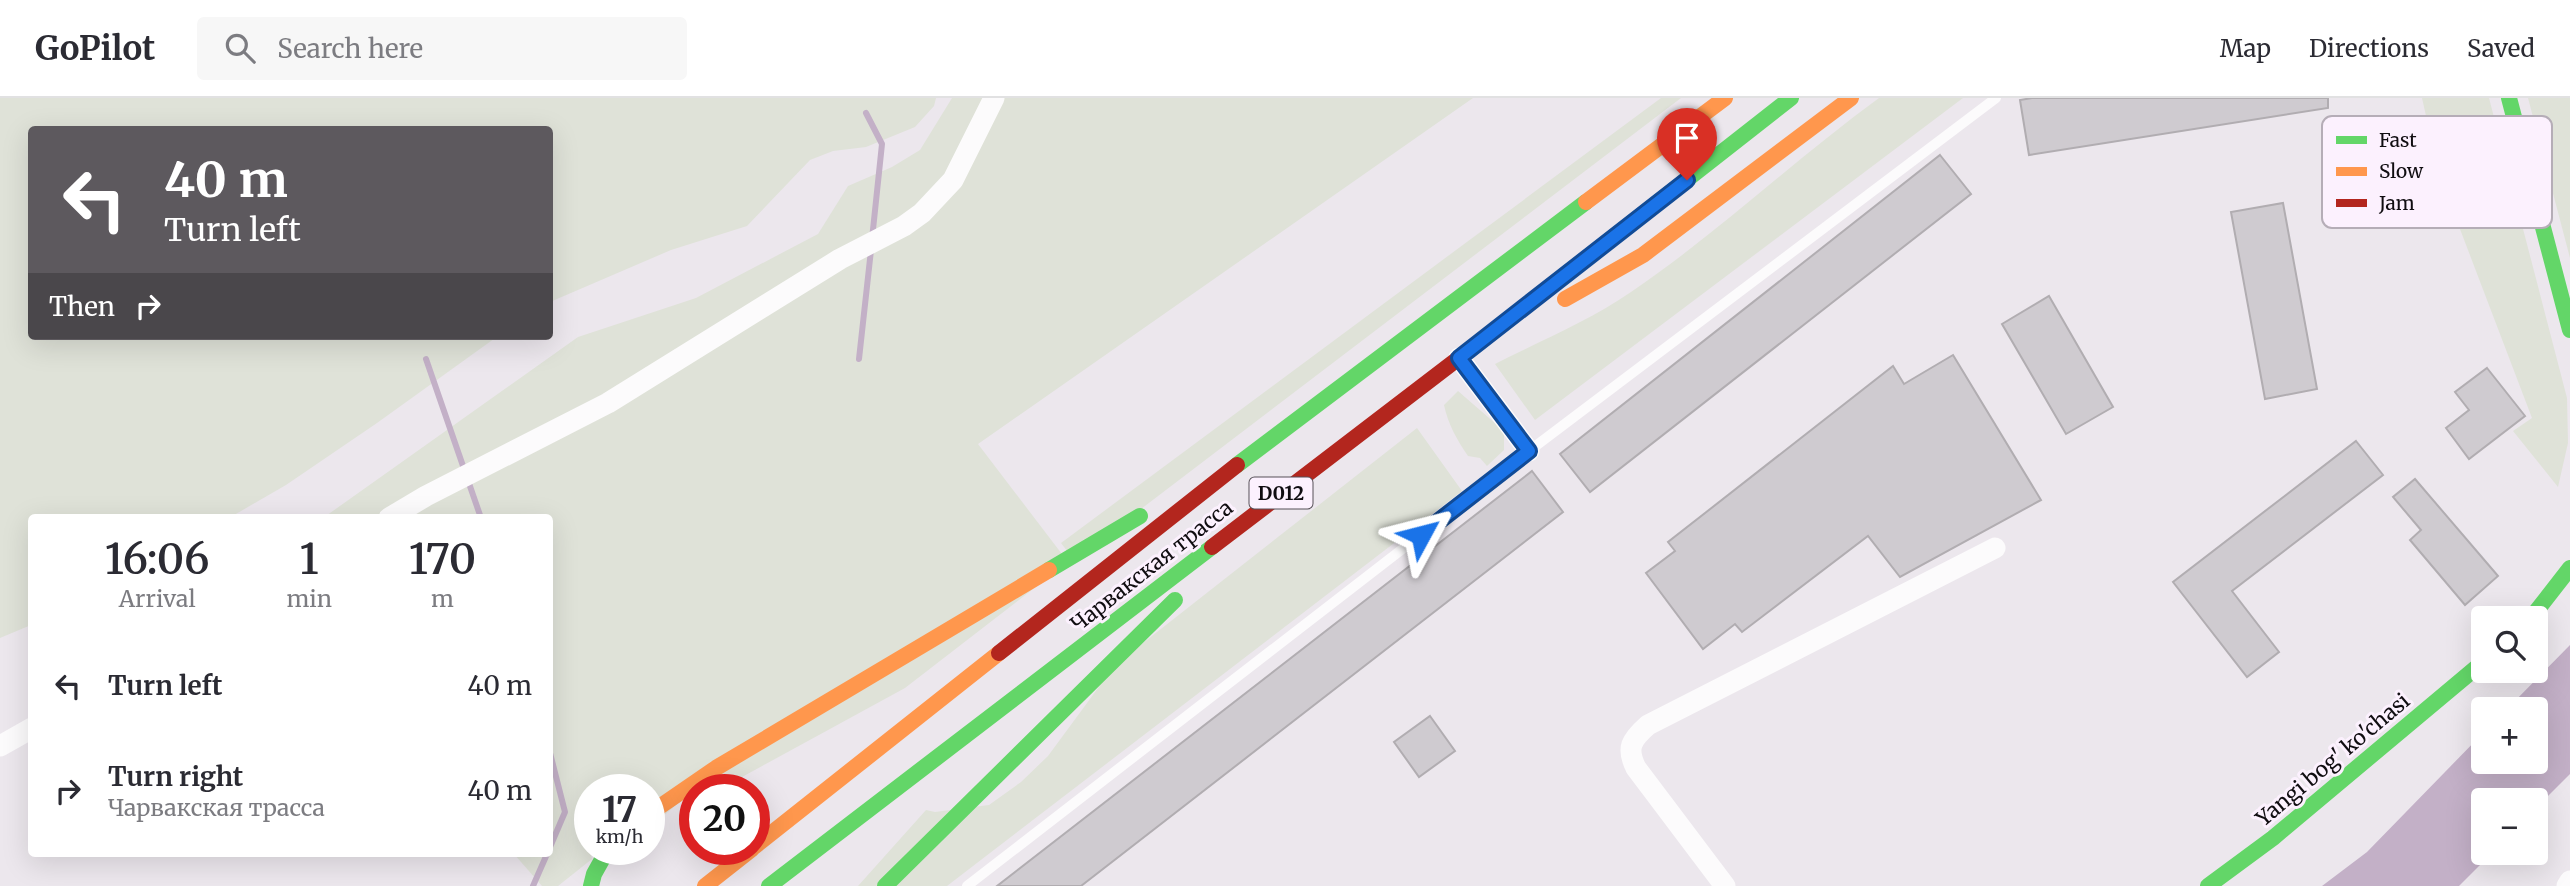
<!DOCTYPE html>
<meta charset="utf-8">
<style>
body{margin:0;font-family:Merriweather,serif;background:#f7f7f7;color:#2b2b33;height:100vh;display:flex;flex-direction:column;font-size:26px;white-space:nowrap}
*{box-sizing:border-box;margin:0}
p{font-size:23px;color:#7c7c81}
.icon{flex:none;width:38px;height:38px;fill:none;stroke:currentColor;stroke-width:2;stroke-linecap:round;stroke-linejoin:round}
.map{position:relative;flex:1;overflow:hidden}
.sheet{position:absolute;left:28px;top:416px;width:525px;height:343px;display:flex;flex-direction:column;background:#fff;border-radius:7px;box-shadow:0 7px 28px #0002}
.sheet>*{flex:none}
.banner{position:absolute;left:28px;top:28px;width:525px;height:214px;border-radius:7px;box-shadow:0 7px 28px #0002;background:#5d595e;color:#fff;overflow:hidden}
.fabs{position:absolute;left:2471px;top:508px;display:grid;gap:14px}
.fabs a{display:grid;place-items:center;width:77px;height:77px;border-radius:7px;background:#fff;box-shadow:0 7px 28px #0002;font-size:35px}
.speed{position:absolute;left:574px;top:676px;display:flex;gap:14px;font-size:35px;font-weight:700;text-align:center}
.speed>*{display:grid;place-content:center;width:91px;height:91px;border-radius:50%;background:#fff;box-shadow:0 7px 28px #0002;line-height:1}
.speed small{font-size:18px;font-weight:400}
.speed .limit{border:10px solid #d22;background:#fff;color:#111}
.pin{position:absolute;display:grid;place-items:center;width:60px;height:60px;color:#fff;margin:-72px -30px;border-radius:50% 50% 50% 0;rotate:-45deg;box-shadow:0 0 7px #0007}
.pin .icon{rotate:45deg}
.me{position:absolute;width:77px;margin:-38px;rotate:52deg;stroke-linejoin:round;filter:drop-shadow(0 0 5px #0008)}
.turn{display:flex;align-items:center;gap:24px;height:147px;padding:0 21px;font-size:32px}
.turn .icon{width:91px;height:91px;stroke-width:2.5}
.turn b{display:block;font-size:49px;line-height:60px}
.then{display:flex;align-items:center;height:66px;padding:0 21px;background:#0003;gap:14px;font-size:26px}
.eta{display:flex;justify-content:space-evenly;align-items:center;height:119px;text-align:center}
.eta b{font-size:42px;font-weight:600;line-height:49px}
ul{padding:0;list-style:none}
li{display:flex;align-items:center;gap:21px;height:105px;padding:0 21px}
li div{flex:1}
li b{display:block;font-size:26px}
li em{font-style:normal}
header{display:flex;align-items:center;gap:42px;box-sizing:border-box;height:98px;padding:0 35px;background:#fff;border-bottom:2px solid #e1e1e2}
header strong{font-size:33px}
nav{display:flex;gap:38px;margin-inline-start:auto;font-size:24px}
.search{width:490px;height:63px;background:#f7f7f7;display:flex;align-items:center;gap:18px;box-sizing:border-box;padding:0 24px;border-radius:7px;color:#7c7c81;font-size:26px}
.map>svg:first-child{display:block}
</style>
<header>
<strong>GoPilot</strong>
<div class="search"><svg class="icon" aria-label="search" viewBox="0 0 24 24"><circle cx="10" cy="10" r="6"/><path d="M15 15l6 6"/></svg>Search here</div>
<nav><a>Map</a><a>Directions</a><a>Saved</a></nav>
</header>
<div class="map">
<svg width="2570" height="788" viewBox="0 0 2570 788">
<rect width="100%" height="100%" fill="#ece7ed"/>
<path fill="#dfe2d8" d="M 0,0 L 936,0 L 934,8 L 915,29 L 866,49 L 833,53 L 810,62 L 747,128 L 671,152 L 550,204 L 550,32 L 32,32 L 32,238 L 498,238 L 377,325 L 286,387 L 229,420 L 32,420 L 31,527 L 0,540 Z
M 952,0 L 1473,0 L 978,346 L 1068,464 L 905,590 L 720,691 L 695,691 L 649,730 L 649,691 L 590,691 L 590,751 L 592,761 L 558,788 L 542,788 L 514,756 L 550,756 L 550,420 L 323,420 L 578,239 L 696,200 L 818,136 L 848,88 L 892,69 L 920,52 Z
M 1661,0 L 1681,0 L 1074,462 L 1061,445 Z
M 1879,0 L 1963,0 L 1535,322 L 1495,266 C 1540,243 1589,223 1631,194 C 1718,135 1794,62 1879,0 Z
M 2422,0 L 2489,0 L 2567,300 L 2568,345 L 2558,389 L 2513,333 L 2532,320 L 2439,76 Z
M 2528,0 L 2570,0 L 2570,160 Z
M 1458,293 L 1504,333 L 1504,352 L 1487,368 L 1480,360 L 1468,358 C 1457,342 1448,326 1444,307 Z
M 1417,330 L 1462,393 L 947,788 L 858,788 L 926,712 L 935,714 L 989,707 L 1021,684 L 1048,658 L 1115,567 Z"/>
<path fill="#c3b0c7" d="M 2570,547 L 2570,676 L 2536,710 L 2536,702 L 2483,702 L 2483,754 L 2493,754 L 2459,788 L 2322,788 L 2367,754 L 2483,635 L 2483,663 L 2536,663 L 2536,611 L 2507,611 Z"/>
<g fill="none" stroke-linecap="round" stroke-linejoin="round">
<path stroke="#c3b0c7" stroke-width="6" d="M 866,15 L 882,46 L 872,141
M 426,261 L 481,420
M 859,261 L 871,152
M 550,655 L 565,714 L 550,749
M 533,788 L 547,756"/>
</g>
<path fill="#cfcbd0" stroke="#b1adb1" stroke-width="2" d="M 2032,0 L 2328,0 L 2328,10 L 2029,57 L 2020,2 Z
M 1940,57 L 1971,96 L 1590,394 L 1560,356 Z
M 2283,105 L 2317,291 L 2265,301 L 2231,114 Z
M 2049,198 L 2113,309 L 2066,336 L 2002,226 Z
M 1953,257 L 2041,402 L 1900,479 L 1868,438 L 1742,534 L 1735,526 L 1703,551 L 1646,475 L 1675,453 L 1668,444 L 1893,268 L 1904,286 Z
M 2487,270 L 2525,318 L 2469,361 L 2446,330 L 2469,312 L 2455,294 Z
M 2356,343 L 2383,377 L 2232,493 L 2279,554 L 2247,579 L 2173,484 Z
M 1532,373 L 1563,414 L 1081,788 L 997,788 Z
M 2415,381 L 2498,478 L 2465,507 L 2410,442 L 2421,432 L 2393,399 Z
M 1430,618 L 1455,653 L 1419,679 L 1394,644 Z"/>
<g fill="none" stroke-linecap="round" stroke-linejoin="round">
<path stroke="#fcfbfc" stroke-width="10" d="M 967,788 L 1529,353 L 1996,0"/>
<path stroke="#fcfbfc" stroke-width="21" d="M 1459,260 L 1529,353
M 389,420 L 426,398 L 608,305 L 840,161 L 904,128 L 922,115 L 953,82 L 994,0
M 0,648 L 32,630
M 1725,788 L 1636,670 C 1626,650 1631,642 1648,627 L 1995,450
M 2567,788 L 2570,783"/>
<path stroke="#63d668" stroke-width="16" d="M 2509,0 L 2570,232
M 1472,250 L 1791,0
M 1237,367 L 1586,104
M 1049,472 L 1140,418
M 2531,520 L 2570,470
M 591,788 L 594,776 L 608,751
M 769,788 L 1212,449
M 885,788 L 1175,502
M 2208,788 L 2273,740 L 2483,564"/>
<path stroke="#ff974d" stroke-width="16" d="M 1586,104 L 1725,0
M 1565,201 L 1643,157 L 1851,0
M 649,716 L 716,670 L 1049,472
M 754,749 L 999,555
M 705,788 L 752,751"/>
<path stroke="#b3261e" stroke-width="16" d="M 1212,449 L 1472,250
M 999,555 L 1237,367"/>
</g>
<g fill="none" stroke-linecap="round" stroke-linejoin="round">
<g stroke="#114b97" stroke-width="18">
<path id="route" d="M 1421,437 L 1529,353 L 1459,260 L 1687,82"/>
</g>
<use href="#route" stroke="#1a73e8" stroke-width="12"/>
</g>
<g text-anchor="middle" stroke-width="6" stroke-linejoin="round" paint-order="stroke">
<rect fill="#fcf1fe" stroke="#575158" stroke-width="2" x="1249.5" y="379.5" width="63" height="31" rx="5"/>
<g font-size="19" font-weight="bold" fill="#100d11">
<text x="1281" y="402">D012</text>
</g>
<g font-size="21" fill="#100d11" stroke="#fcf1fe">
<text transform="translate(1152 468) rotate(-38)" y="7">Чарвакская трасса</text>
<text transform="translate(2333 662) rotate(-40)" y="7">Yangi bog' ko'chasi</text>
</g>
</g>
<rect x="2322" y="18" width="230" height="112" rx="10" fill="#fcf1fe" stroke="#b5adb7" stroke-width="2"/>
<rect x="2336" y="38" width="31" height="8" fill="#63d668"/>
<rect x="2336" y="69" width="31" height="9" fill="#ff974d"/>
<rect x="2336" y="101" width="31" height="8" fill="#b3261e"/>
<g font-size="19" fill="#100d11">
<text x="2379" y="49">Fast</text>
<text x="2379" y="80">Slow</text>
<text x="2379" y="112">Jam</text>
</g>
</svg>
<div class="fabs">
<a><svg class="icon" aria-label="search" viewBox="0 0 24 24"><circle cx="10" cy="10" r="6"/><path d="M15 15l6 6"/></svg></a>
<a>+</a>
<a>−</a>
</div>
<div class="speed"><div>17<small>km/h</small></div><div class="limit">20</div></div>
<div class="pin" style="left:1687px;top:82px;background:#d93025"><svg class="icon" aria-label="arrive" viewBox="0 0 24 24"><path d="M6 21V4h12l-3 4 3 4H6"/></svg></div>
<svg class="me" style="left:1421px;top:437px" viewBox="-20 -20 40 40"><path d="M0-17L14 15 0 8-14 15z" fill="#1a73e8" stroke="#fff" stroke-width="4"/></svg>
<div class="banner">
<div class="turn"><svg class="icon" aria-label="left" viewBox="0 0 24 24"><path d="M17 20v-9H6M10 6l-5 5 5 5"/></svg><div><b>40 m</b>Turn left</div></div>
<div class="then">Then<svg class="icon" aria-label="right" viewBox="0 0 24 24"><path d="M7 20v-9h11M14 6l5 5-5 5"/></svg></div>
</div>
<section class="sheet">
<div class="eta">
<div><b>16:06</b><p>Arrival</p></div>
<div><b>1</b><p>min</p></div>
<div><b>170</b><p>m</p></div>
</div>
<ul>
<li><svg class="icon" aria-label="left" viewBox="0 0 24 24"><path d="M17 20v-9H6M10 6l-5 5 5 5"/></svg><div><b>Turn left</b></div><em>40 m</em></li>
<li><svg class="icon" aria-label="right" viewBox="0 0 24 24"><path d="M7 20v-9h11M14 6l5 5-5 5"/></svg><div><b>Turn right</b><p>Чарвакская трасса</p></div><em>40 m</em></li>
</ul>
</section>
</div>
